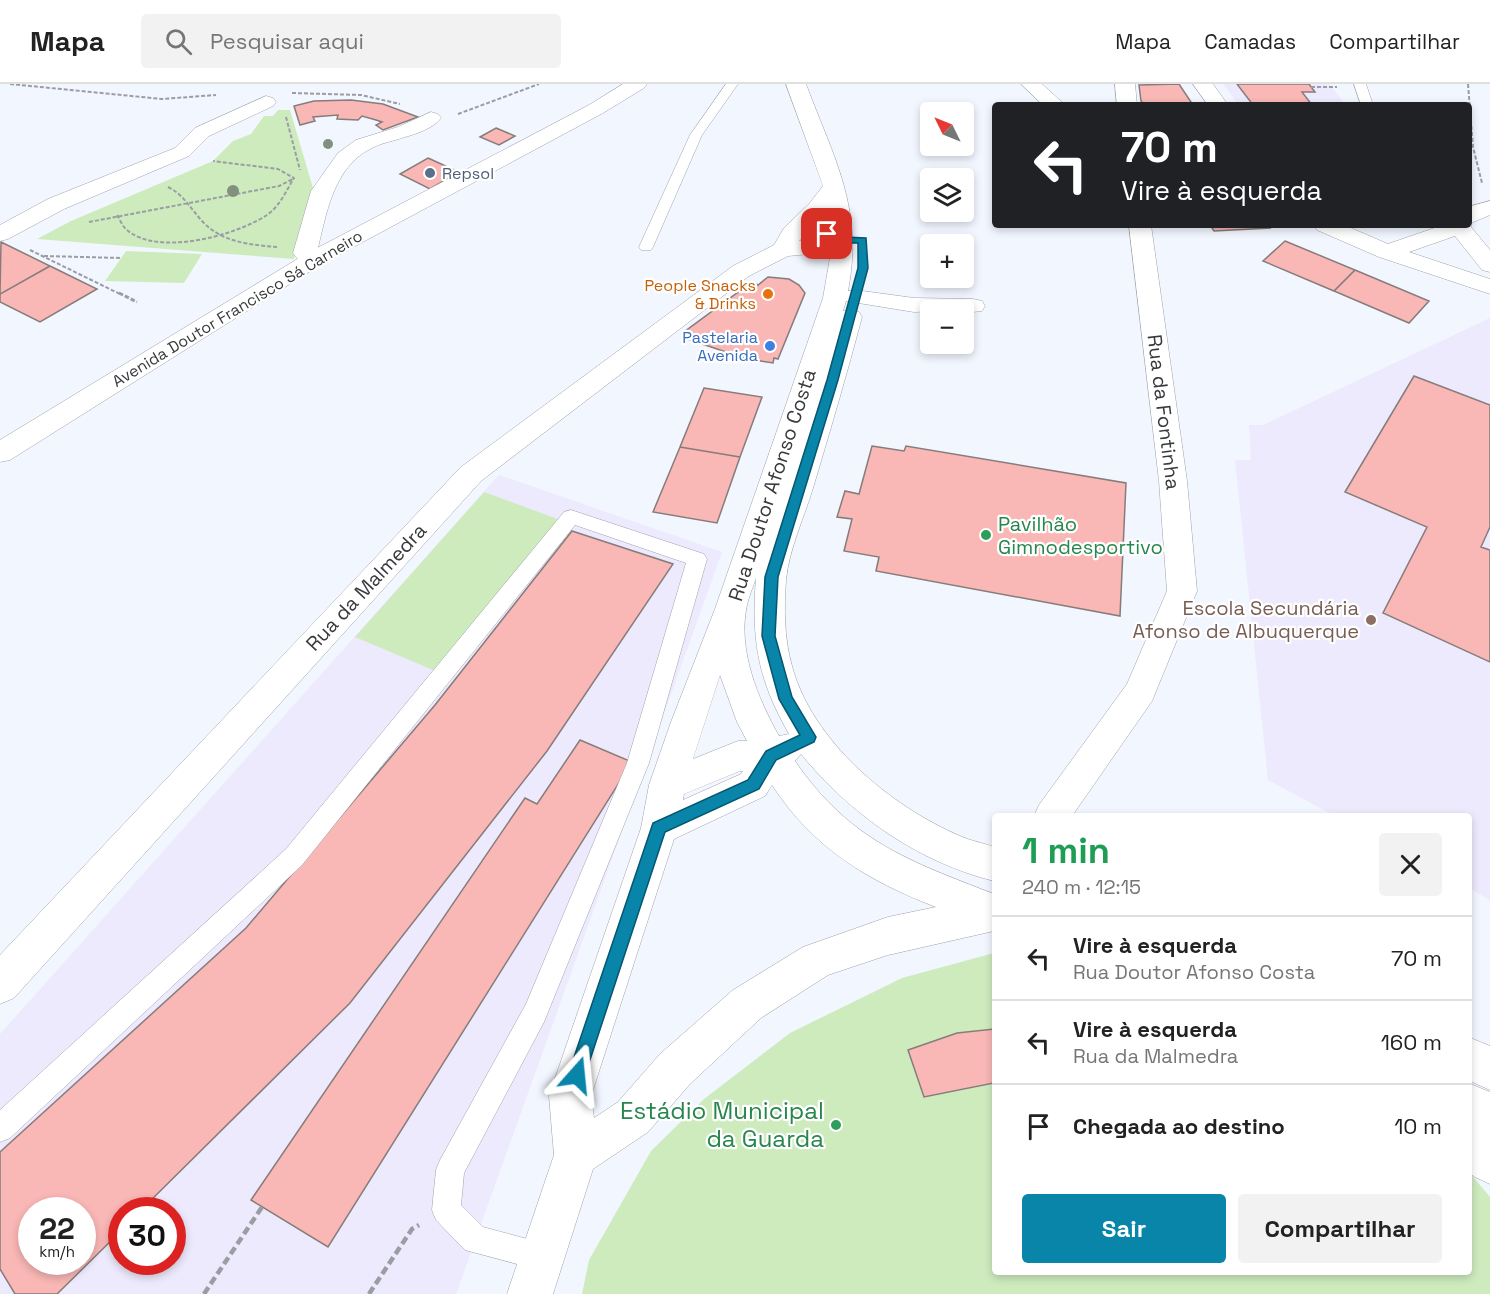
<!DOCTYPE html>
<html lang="pt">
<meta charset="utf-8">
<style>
body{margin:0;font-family:"Space Grotesk",sans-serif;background:#f2f2f2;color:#222;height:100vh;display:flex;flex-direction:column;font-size:22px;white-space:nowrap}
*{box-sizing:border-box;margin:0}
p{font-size:20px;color:#767676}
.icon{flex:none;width:33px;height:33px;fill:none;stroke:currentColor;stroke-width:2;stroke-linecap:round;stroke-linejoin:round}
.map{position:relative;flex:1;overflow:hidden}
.side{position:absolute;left:992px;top:729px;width:480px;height:462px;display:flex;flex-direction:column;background:#fff;border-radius:6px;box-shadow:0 3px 9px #0003}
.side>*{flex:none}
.hud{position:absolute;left:992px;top:18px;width:480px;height:126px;border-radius:6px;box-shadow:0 3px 9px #0003;background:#202124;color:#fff;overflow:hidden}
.needle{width:39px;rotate:313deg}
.tools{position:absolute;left:920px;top:18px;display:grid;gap:12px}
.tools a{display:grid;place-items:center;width:54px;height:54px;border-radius:6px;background:#fff;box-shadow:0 3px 9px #0003;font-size:30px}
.speed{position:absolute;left:18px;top:1113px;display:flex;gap:12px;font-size:30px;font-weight:700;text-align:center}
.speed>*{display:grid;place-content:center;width:78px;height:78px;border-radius:50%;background:#fff;box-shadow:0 3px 9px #0003;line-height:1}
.speed small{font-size:15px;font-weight:400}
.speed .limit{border:9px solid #d22;background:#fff;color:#111}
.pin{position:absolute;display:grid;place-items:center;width:51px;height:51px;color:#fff;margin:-26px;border-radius:12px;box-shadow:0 3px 9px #0006}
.me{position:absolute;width:66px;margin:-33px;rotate:18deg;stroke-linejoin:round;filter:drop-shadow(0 0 4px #0008)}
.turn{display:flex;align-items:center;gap:21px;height:126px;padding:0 30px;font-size:27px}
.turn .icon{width:78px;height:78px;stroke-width:2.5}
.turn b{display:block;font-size:42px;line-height:51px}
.round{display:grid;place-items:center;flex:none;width:63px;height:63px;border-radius:6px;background:#f2f2f2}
.head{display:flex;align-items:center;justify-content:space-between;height:102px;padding:0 30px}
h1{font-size:36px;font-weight:600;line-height:45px;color:#1e9e55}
.cta{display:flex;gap:12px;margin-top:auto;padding:12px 30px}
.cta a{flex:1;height:69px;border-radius:6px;background:#0885a9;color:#fff;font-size:24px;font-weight:600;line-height:69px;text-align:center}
.cta a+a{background:#f2f2f2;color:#222}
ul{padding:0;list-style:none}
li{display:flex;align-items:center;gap:18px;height:84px;padding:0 30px;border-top:2px solid #e0e0e0}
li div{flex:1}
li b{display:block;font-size:22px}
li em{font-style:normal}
header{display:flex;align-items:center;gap:36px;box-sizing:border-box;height:84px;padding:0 30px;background:#fff;border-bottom:2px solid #e0e0e0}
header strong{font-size:28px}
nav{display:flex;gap:33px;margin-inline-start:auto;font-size:21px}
.search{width:420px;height:54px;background:#f2f2f2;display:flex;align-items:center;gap:15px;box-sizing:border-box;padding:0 21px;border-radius:6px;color:#767676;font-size:22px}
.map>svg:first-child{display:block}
</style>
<header>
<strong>Mapa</strong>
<div class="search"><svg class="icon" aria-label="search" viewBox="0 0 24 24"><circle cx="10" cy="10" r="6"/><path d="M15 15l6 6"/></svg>Pesquisar aqui</div>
<nav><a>Mapa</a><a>Camadas</a><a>Compartilhar</a></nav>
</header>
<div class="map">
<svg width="1490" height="1210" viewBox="0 0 1490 1210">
<rect width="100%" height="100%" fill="#f2f6ff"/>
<path fill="#eceafc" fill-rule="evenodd" d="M 1223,0 L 1329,0 L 1346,21 L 1239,21 Z
M 1490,234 L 1490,816 L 1469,804 L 1468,732 L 1335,732 L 1268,696 L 1235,376 L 1251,376 L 1249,341 L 1263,341 Z
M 499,391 L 722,468 L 456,1210 L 0,1210 L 0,950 ZM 32,1126 L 82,1126 L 82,1178 L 32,1178 ZM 122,1126 L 172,1126 L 172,1178 L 122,1178 Z"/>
<path fill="#ceebbe" d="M 278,26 L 290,26 L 313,104 L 294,175 L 37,155 L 71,137 L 213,77 L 233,57 L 251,50 L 264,32 L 273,32 Z
M 126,167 L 202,170 L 184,199 L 105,197 Z
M 484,408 L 563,437 L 440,589 L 355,553 Z
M 994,869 L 994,1188 L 1468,1188 L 1469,1088 L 1490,1113 L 1490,1210 L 582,1210 L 589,1176 L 651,1067 L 704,1015 L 790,949 L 902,894 Z"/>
<path fill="#f9b7b5" stroke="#867c7b" stroke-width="1.5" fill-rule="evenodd" d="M 1179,0 L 1193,21 L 1144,21 L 1141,17 L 1139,1 Z
M 1237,0 L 1309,0 L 1315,8 L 1302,8 L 1312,21 L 1253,21 Z
M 351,16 L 383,20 L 418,33 L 383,46 L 376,41 L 382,38 L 376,36 L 362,32 L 358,36 L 337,35 L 338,31 L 313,33 L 315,37 L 300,41 L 294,22 L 314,17 Z
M 496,44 L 515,52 L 499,61 L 480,53 Z
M 428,74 L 459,88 L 430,105 L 400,90 Z
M 1210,141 L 1268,141 L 1270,144 L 1214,147 Z
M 1285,157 L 1355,186 L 1334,207 L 1263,177 Z
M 1,158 L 50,182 L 0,210 Z
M 50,182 L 97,205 L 40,238 L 0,218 L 0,210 Z
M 1355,186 L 1429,217 L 1409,239 L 1334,207 Z
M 768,193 L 789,195 L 799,201 L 805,209 L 778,275 L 774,274 L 773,279 L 747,275 L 684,254 L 684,248 L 752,198 L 758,201 Z
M 1414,292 L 1490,321 L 1490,443 L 1481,463 L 1490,466 L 1490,578 L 1383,529 L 1427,443 L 1345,408 Z
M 704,304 L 762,313 L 740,373 L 680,363 Z
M 872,362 L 904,367 L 906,362 L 1126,399 L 1120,532 L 876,487 L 879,473 L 844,467 L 852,435 L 837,433 L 845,407 L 859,410 Z
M 680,363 L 740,373 L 717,439 L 653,428 Z
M 572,447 L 673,480 L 547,667 L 350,919 L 141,1126 L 122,1126 L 122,1146 L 57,1210 L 15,1210 L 0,1185 L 0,1068 L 246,844 L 435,621 ZM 32,1126 L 82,1126 L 82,1178 L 32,1178 Z
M 580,656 L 632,678 L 328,1163 L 251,1116 L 525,714 L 537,720 Z
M 994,945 L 994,999 L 924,1013 L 908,966 L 957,949 Z"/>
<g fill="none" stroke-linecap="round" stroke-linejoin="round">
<g stroke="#9fa2ab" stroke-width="1">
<path id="lane" d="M 726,0 L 738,0 L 702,51 L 653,163 L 651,166 L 641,166 L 639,163 L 690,51 Z
M 1354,0 L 1366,0 L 1373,21 L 1361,21 Z
M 571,426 L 704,470 L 707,475 L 649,679 L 544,938 L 464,1089 L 461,1121 L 483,1143 L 553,1162 L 558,1172 L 553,1182 L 543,1187 L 465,1166 L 436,1136 L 432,1126 L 436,1086 L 440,1076 L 526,920 L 627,679 L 686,479 L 575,441 L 302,781 L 10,1054 L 0,1058 L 0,1026 L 286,765 L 564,428 Z"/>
</g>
<g stroke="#9fa2ab" stroke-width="1">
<path id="street" d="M 786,0 L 806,0 C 834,75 864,124 848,207 L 855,206 L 914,214 L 973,215 L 982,217 L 985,222 L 982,227 L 963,229 L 963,226 L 914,228 L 846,217 L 843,227 L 850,226 L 859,228 L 862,233 C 847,290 830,347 813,404 C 804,434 789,465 786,496 C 784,524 784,554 792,582 C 812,657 890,722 960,752 C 971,757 983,759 994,763 L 994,797 C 918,778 851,731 801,670 L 795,677 C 850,757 909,777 994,810 L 994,847 L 888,871 L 828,891 L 761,934 L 690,1000 L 648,1048 L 593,1085 L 553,1210 L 507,1210 L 554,1071 L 549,1012 L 641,744 L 649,701 L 671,638 L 715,525 L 823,214 L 831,168 L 788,172 L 749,192 L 481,397 L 14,914 L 0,920 L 0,871 L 461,383 L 733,182 L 774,161 L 784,144 L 809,120 L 823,102 ZM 828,125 L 832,153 L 822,156 L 799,157 ZM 756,494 C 751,556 758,596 789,650 L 779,652 C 758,615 737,565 747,521 C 749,512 753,503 756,494 ZM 720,591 L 737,638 L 747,657 L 738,657 L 693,675 ZM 740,687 L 743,687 L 741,690 L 683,716 L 684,710 ZM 772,701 C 813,764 868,797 936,823 L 888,833 L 803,863 L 733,906 L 660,970 L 618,1018 L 594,1034 L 591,1012 L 674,755 L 765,712 Z
M 1021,0 L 1042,0 L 1065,21 L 1043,21 Z
M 1115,0 L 1135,0 L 1137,21 L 1117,21 Z
M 1193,0 L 1213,0 L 1228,21 L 1208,21 Z
M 266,12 L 273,14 L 276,18 L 273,22 L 209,52 L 189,72 L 64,125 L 8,155 L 0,157 L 0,141 L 48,115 L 175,64 L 195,44 Z
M 431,28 L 438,30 L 441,34 C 434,44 416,50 405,53 C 394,57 380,59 370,65 C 333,84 326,131 317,168 L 324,176 L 320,181 C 307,184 301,180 293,169 L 311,107 L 338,69 L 356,56 L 398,43 Z
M 1490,117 L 1490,131 L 1471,139 L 1471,143 L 1490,166 L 1490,188 L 1482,186 L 1455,152 L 1409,168 L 1490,195 L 1490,210 L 1379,173 L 1317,146 L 1314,141 L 1344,141 L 1388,160 L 1443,141 L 1468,141 L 1468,123 Z
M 1129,141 L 1151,141 L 1187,397 L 1197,507 L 1152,617 L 1072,732 L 1034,732 L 1039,721 L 1127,600 L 1167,507 L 1159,397 Z
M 1468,953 L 1490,962 L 1490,1006 L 1468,996 Z
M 1468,999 L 1490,1008 L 1490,1100 L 1475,1093 L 1468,1088 Z"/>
</g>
<g stroke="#9fa2ab" stroke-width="1">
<path id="primary" d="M 623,0 L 647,0 L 644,4 L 603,29 L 320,181 L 10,376 L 0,378 L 0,356 L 304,171 L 589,21 Z"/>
</g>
<path stroke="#9b9da4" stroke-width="2" stroke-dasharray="4 2" stroke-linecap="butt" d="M 10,0 L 162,15 L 216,11
M 1468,0 L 1473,63 L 1482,99
M 1311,3 L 1337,3
M 292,9 L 361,11 L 400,20
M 458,30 L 539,0
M 286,33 L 300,86
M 168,103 C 184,111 190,124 202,137 C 221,158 250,161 277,163
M 117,131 C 120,136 123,143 127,146 C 158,173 237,151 267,131 C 280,122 286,107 294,94 L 278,85 L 213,77
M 89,138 L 279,102 L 293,95
M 30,166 L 122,211
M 44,172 L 121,174"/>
<path stroke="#9b9da4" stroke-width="3" stroke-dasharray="4.5 2" stroke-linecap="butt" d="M 119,209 L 137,218"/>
<path stroke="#9b9da4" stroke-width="4.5" stroke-dasharray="8 4" stroke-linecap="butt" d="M 204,1210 L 262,1123
M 369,1210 L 412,1145 L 419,1141"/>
<use href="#lane" fill="#fff" fill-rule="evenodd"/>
<use href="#street" fill="#fff" fill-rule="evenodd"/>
<use href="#primary" fill="#fff" fill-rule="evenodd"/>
</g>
<g fill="#81917d">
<circle cx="328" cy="60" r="5"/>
<circle cx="233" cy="107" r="6"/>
</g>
<path fill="#0885a9" stroke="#05566e" stroke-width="1.5" d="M 827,147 L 844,153 L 866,154 L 868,184 L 838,296 L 778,493 L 775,552 L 792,613 L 816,653 L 814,658 L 776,676 L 759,705 L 665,748 L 585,991 L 583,997 L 577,1000 L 571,997 L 568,991 L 653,739 L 748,696 L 766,667 L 800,651 L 779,615 L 762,552 L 765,493 L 827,296 L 858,184 L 858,159 L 843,159 L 823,152 L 823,148 Z"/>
<circle fill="#5c6f8a" stroke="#fff" stroke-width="2" cx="430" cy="89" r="6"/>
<circle fill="#e8710a" stroke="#fff" stroke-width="2" cx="768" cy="210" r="6"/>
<circle fill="#3f7fe0" stroke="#fff" stroke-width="2" cx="770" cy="262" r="6"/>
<g fill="#2e9e5b" stroke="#fff" stroke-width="2">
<circle cx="986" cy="451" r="6"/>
<circle cx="836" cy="1041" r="6"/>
</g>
<circle fill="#8d6e63" stroke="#fff" stroke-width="2" cx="1371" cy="536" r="6"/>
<g text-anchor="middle" stroke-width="4.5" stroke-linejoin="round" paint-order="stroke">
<g font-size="16" fill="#4e5e75" stroke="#fff" text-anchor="start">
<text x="442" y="95">Repsol</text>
</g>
<g font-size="16" fill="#c56008" stroke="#fff" text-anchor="end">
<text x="756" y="207">People Snacks<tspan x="756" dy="18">&amp; Drinks</tspan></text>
</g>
<g font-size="16" fill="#38393c" stroke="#fff">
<text transform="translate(237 224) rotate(-31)" y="6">Avenida Doutor Francisco Sá Carneiro</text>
</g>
<g font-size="16" fill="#366cbe" stroke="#fff" text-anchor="end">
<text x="758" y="259">Pastelaria<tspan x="758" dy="18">Avenida</tspan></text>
</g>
<g font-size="20" fill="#38393c" stroke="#fff">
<text transform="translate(1164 328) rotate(83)" y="7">Rua da Fontinha</text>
<text transform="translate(772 401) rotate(-72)" y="7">Rua Doutor Afonso Costa</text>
<text transform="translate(366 503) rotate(-47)" y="7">Rua da Malmedra</text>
</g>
<g font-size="20" fill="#27864d" stroke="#fff" text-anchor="start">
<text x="998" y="447">Pavilhão<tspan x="998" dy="23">Gimnodesportivo</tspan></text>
</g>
<g font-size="20" fill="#785e54" stroke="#fff" text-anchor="end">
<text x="1359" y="531">Escola Secundária<tspan x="1359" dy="23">Afonso de Albuquerque</tspan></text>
</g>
<g font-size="24" fill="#27864d" stroke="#fff" text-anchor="end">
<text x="824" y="1035">Estádio Municipal<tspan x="824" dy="28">da Guarda</tspan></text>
</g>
</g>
</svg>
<div class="tools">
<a><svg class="needle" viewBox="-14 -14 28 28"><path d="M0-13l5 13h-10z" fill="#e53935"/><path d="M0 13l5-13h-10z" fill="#767676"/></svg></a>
<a><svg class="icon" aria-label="layers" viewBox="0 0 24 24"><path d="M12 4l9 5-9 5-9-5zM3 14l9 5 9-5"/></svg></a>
<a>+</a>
<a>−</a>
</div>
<div class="speed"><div>22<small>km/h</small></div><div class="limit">30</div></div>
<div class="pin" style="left:827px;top:150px;background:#d93025"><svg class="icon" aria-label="arrive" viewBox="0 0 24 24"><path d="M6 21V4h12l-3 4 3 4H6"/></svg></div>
<svg class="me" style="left:577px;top:991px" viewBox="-20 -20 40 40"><path d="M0-17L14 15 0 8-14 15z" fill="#0885a9" stroke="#fff" stroke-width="4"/></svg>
<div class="hud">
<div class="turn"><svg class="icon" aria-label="left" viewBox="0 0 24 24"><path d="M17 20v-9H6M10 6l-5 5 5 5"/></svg><div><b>70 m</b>Vire à esquerda</div></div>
</div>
<section class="side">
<div class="head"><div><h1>1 min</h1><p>240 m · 12:15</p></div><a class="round"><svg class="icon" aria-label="close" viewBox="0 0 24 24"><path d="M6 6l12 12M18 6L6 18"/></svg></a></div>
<ul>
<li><svg class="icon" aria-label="left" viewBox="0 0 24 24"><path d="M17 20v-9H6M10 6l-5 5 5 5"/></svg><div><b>Vire à esquerda</b><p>Rua Doutor Afonso Costa</p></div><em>70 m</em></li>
<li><svg class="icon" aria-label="left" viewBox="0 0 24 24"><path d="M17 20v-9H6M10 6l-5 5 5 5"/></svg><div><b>Vire à esquerda</b><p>Rua da Malmedra</p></div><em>160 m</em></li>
<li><svg class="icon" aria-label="arrive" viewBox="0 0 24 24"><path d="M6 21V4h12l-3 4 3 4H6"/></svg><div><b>Chegada ao destino</b></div><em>10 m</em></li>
</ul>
<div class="cta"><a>Sair</a><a>Compartilhar</a></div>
</section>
</div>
